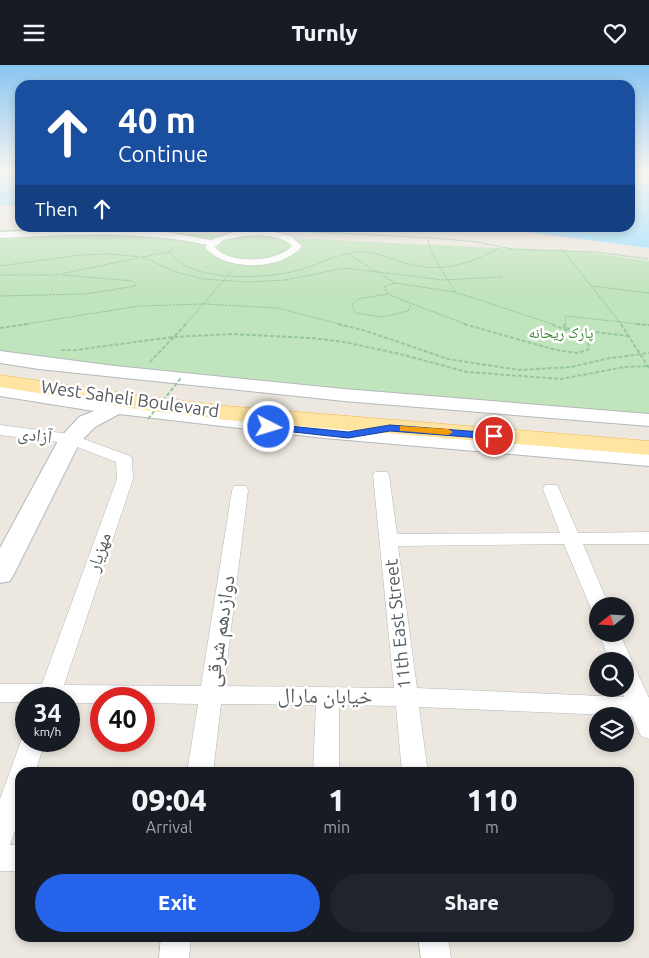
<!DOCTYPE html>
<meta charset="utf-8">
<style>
body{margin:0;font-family:Ubuntu,"Noto Naskh Arabic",sans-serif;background:#20242c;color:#f1f3f6;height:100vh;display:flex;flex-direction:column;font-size:19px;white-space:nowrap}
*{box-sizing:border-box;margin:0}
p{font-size:16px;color:#9ea1a6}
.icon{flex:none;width:28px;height:28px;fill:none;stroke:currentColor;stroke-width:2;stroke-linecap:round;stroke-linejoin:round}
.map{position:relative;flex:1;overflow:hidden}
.sheet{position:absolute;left:15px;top:702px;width:619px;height:175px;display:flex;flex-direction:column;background:#171b24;border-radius:15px;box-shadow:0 2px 8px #0003}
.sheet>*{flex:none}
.banner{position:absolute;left:15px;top:15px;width:620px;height:152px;border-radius:15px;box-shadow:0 2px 8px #0003;background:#1a4fa0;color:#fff;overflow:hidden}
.needle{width:32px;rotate:252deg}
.tools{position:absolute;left:589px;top:532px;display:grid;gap:10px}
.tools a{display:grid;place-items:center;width:45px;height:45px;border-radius:50%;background:#171b24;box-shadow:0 2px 8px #0003;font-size:25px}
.speed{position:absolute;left:15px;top:622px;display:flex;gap:10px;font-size:25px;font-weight:700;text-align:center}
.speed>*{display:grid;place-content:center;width:65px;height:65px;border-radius:50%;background:#171b24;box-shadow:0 2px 8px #0003;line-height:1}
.speed small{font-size:12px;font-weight:400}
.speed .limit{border:8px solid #d22;background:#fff;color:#111}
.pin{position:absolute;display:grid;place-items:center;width:42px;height:42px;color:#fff;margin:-21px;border:2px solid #fff;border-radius:50%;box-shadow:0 1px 5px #0007}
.me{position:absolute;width:55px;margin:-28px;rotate:95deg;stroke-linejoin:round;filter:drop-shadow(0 0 4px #0008)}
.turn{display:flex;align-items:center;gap:18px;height:105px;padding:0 20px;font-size:22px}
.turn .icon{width:65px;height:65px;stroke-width:2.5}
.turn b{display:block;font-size:35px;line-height:42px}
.then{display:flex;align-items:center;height:48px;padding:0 20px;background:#0003;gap:10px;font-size:19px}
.eta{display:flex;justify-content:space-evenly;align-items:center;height:85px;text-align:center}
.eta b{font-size:30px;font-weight:800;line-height:35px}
.action{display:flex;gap:10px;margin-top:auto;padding:10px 20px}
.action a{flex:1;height:58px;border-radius:30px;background:#2563eb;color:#fff;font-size:20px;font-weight:800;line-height:58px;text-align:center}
.action a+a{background:#20242c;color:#f1f3f6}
header{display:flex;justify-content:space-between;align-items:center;height:65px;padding:0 20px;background:#171b24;font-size:22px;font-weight:800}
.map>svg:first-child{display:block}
</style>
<header><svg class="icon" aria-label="menu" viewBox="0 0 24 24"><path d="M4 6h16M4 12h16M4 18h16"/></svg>Turnly<svg class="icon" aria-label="heart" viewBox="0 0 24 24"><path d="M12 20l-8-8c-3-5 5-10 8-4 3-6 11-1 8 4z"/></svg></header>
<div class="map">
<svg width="649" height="893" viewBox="0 0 649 893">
<rect width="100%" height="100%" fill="#ece8df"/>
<path fill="#c0e4bb" d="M 70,162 L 230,171 L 270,167 L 288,173 L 587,187 L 649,196 L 649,358 L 0,292 L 0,165 Z"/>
<path fill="#9cdfff" d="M 0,107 L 20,107 L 20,140 L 0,140 Z
M 630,116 L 649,118 L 649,183 L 496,163 L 630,162 Z"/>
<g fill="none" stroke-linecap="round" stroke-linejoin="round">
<g stroke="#b2b7bb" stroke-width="1">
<path id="street" d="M 80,164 L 161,166 L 211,175 L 236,166 L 267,165 L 291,171 L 302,181 C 283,206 224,207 205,182 L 207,180 C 139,165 69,170 0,173 L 0,167 ZM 244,171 C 260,170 280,169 292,181 C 278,197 229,200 215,182 L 224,175 Z
M 0,360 L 70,369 L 130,391 L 132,394 L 133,414 L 64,620 L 201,621 L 232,425 L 234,421 L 246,421 L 248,425 L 224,621 L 394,623 L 373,410 L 375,407 L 387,407 L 389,410 L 397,469 L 560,468 L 543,424 L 545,420 L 557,420 L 559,424 L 578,468 L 649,467 L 649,479 L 583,479 L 609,541 L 598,541 L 598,548 L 592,546 L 564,479 L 398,481 L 417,623 L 624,632 L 621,624 L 625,624 L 625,596 L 610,596 L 599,569 L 620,569 L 632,596 L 631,598 L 636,605 L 649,633 L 649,674 L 641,671 L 632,651 L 419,642 L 428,708 L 402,708 L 396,641 L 339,640 L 339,708 L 313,708 L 316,640 L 221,639 L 213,708 L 187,708 L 198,639 L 144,638 L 144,634 L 101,634 L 101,638 L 69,638 L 69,634 L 26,634 L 26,637 L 0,637 L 0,619 L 42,619 L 117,414 L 116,397 L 67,378 L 0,370 Z
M 26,668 L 26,676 L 45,676 L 35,708 L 20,708 L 20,752 L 10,780 L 20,780 L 20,806 L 0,806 L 0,734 L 21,676 Z
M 161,872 L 191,872 L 189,893 L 159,893 Z
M 418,872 L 448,872 L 451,893 L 421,893 Z"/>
</g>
<g stroke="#b3b8bd" stroke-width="2">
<path id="secondary" d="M 639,107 L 649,107 L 649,111 L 640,109 Z
M 0,286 L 115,301 L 344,324 L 649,349 L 649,361 L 344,336 L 39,304 L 0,298 Z
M 0,319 C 215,352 432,370 649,387 L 649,401 L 324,373 L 119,349 L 95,362 L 80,377 L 14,509 L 10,516 L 0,518 L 0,483 L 59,374 L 79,352 L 94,346 L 0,331 Z"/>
</g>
<g stroke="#f2b352" stroke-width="1">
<path id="primary" d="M 0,310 L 143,331 L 226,341 L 649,376 L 649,390 L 226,355 L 143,345 L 0,322 Z"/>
</g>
<path stroke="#96c79e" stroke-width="1" stroke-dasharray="2.5 1" stroke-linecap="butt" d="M 630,115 L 638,115
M 297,166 L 432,173 L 477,177 L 512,184 L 596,187 L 649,194
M 427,172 L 431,187 L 455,227
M 562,184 L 622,260
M 169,187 C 192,218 262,214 295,206 C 318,201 338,187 361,187 C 378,187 393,195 409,199 C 441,208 472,199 500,182
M 348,189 L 395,218
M 143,192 L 172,186 L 171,181
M 0,201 L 80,190 L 109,189 L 142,192 L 176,207 L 203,214 L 247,217 L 285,215 L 345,203 L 443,215 L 502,212
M 0,210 L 56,210
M 56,210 L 138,193
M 395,218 L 455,227 L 555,260
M 395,218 L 385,221 L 386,226 L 392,231 L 468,260
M 591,221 L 649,228
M 388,229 L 358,234 L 352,240 L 356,248 L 382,252 L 408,246 L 411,240
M 0,231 L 85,229 L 136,221 L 133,216 L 62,210
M 20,260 L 139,241 L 204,239 L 278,243 L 343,260
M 185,260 L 233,205
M 565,260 L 566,251 L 648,260"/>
<path stroke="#96c79e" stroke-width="2" stroke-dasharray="4 2" stroke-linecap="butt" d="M 338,259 L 366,266 L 448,294 L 519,305 L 571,302 L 610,293 L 649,288
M 464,259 L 556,285 L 578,288 L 589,284 L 588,274 L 551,259
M 565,259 L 564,263 L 628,271
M 621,259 L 649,303
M 636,259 L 649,260
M 0,263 L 28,259
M 61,285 L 75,285 L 173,272 L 231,269 L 311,273 L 344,277 L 400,289 L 467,307 L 561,314 L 624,302 L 649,301
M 150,297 L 186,259"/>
<use href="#street" fill="#fff" fill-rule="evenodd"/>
<use href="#secondary" fill="#fff" fill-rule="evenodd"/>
<use href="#primary" fill="#ffe5a1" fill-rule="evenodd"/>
<path stroke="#96c79e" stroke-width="2" stroke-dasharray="4 2" stroke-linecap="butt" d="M 148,354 L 181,313"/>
</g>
<linearGradient id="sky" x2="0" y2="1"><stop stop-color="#89c5f1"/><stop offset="0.46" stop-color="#f6f5f1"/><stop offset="1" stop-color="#f6f5f1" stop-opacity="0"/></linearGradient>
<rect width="649" height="232" fill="url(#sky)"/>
<path fill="#2563eb" stroke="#184099" d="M 269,359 L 348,367 L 390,360 L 494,368 L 499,371 L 494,374 L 390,366 L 348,373 L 266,364 L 264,362 Z"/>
<path fill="#f59e0b" d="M 400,361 L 448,364 L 453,367 L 448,370 L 403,366 L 400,366 Z"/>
<g text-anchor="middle" stroke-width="5" stroke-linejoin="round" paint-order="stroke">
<g font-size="15" fill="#398534" stroke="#fff">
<text x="561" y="273">پارک ریحانه</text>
</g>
<g font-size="18" fill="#585d61" stroke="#fff">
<text transform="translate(130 334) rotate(8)" y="6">West Saheli Boulevard</text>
<text transform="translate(35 370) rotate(7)" y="6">آزادی</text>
<text transform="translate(99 487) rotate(-71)" y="6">مهزیار</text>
<text transform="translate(398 559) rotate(-96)" y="6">11th East Street</text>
</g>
<g font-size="21" fill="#585d61" stroke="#fff">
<text transform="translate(220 566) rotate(-82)" y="7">دوازدهم شرقی</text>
<text transform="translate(325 631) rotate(1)" y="7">خیابان مارال</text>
</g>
</g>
</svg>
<div class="tools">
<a><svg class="needle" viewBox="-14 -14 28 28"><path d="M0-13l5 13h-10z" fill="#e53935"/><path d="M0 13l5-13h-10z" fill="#9ea1a6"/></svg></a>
<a><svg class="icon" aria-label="search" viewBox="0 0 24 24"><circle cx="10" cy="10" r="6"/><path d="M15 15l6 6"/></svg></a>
<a><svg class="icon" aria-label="layers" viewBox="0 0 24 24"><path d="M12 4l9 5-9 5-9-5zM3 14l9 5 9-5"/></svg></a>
</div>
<div class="speed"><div>34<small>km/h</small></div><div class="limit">40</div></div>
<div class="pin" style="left:494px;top:371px;background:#d93025"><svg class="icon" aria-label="arrive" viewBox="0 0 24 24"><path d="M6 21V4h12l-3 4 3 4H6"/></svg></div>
<svg class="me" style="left:269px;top:362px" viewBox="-20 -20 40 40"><circle r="17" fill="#2563eb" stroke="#fff" stroke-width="3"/><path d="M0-11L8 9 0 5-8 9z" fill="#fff"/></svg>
<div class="banner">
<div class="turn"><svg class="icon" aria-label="ahead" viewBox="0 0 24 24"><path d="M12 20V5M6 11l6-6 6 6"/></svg><div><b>40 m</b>Continue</div></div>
<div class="then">Then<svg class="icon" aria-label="ahead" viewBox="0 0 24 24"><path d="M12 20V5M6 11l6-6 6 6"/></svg></div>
</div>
<section class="sheet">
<div class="eta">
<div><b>09:04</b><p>Arrival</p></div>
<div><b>1</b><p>min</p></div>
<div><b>110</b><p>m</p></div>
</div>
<div class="action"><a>Exit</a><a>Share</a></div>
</section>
</div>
